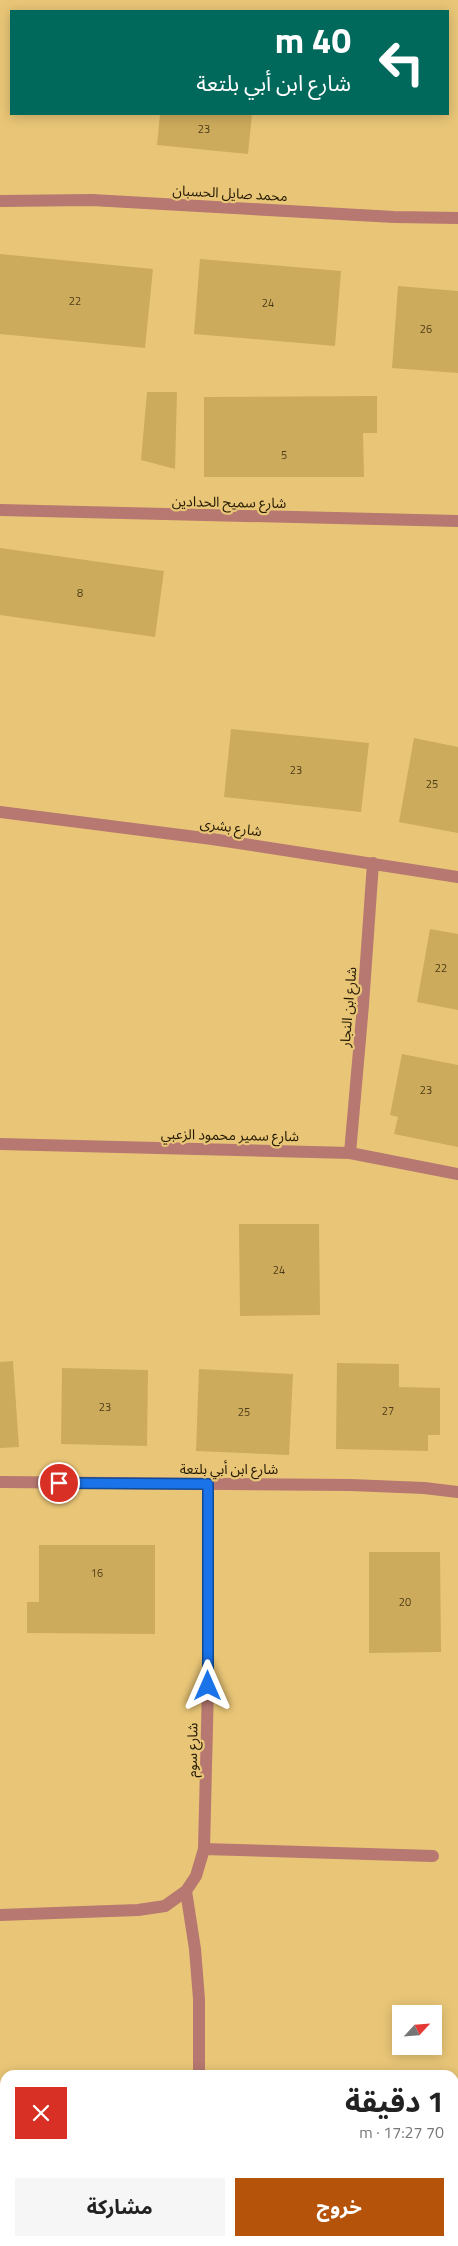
<!DOCTYPE html>
<html lang="ar">
<meta charset="utf-8">
<style>
body{margin:0;font-family:"Titillium Web","Noto Sans Arabic",sans-serif;background:#f6f6f6;color:#222;direction:rtl;height:100vh;display:flex;flex-direction:column;font-size:19px;white-space:nowrap}
*{box-sizing:border-box;margin:0}
p{font-size:16px;color:#767676}
.icon{flex:none;width:28px;height:28px;fill:none;stroke:currentColor;stroke-width:2;stroke-linecap:round;stroke-linejoin:round}
.map{position:relative;flex:1;overflow:hidden;direction:ltr}
.panel{position:absolute;left:0px;top:2070px;width:459px;height:176px;display:flex;flex-direction:column;background:#fff;border-radius:15px 15px 0 0;box-shadow:0 2px 12px #0003;direction:rtl}
.panel>*{flex:none}
.guide{position:absolute;left:10px;top:10px;width:439px;height:105px;border-radius:0px;box-shadow:0 2px 12px #0003;direction:rtl;background:#00695c;color:#fff;overflow:hidden}
.needle{width:32px;rotate:64deg}
.controls{position:absolute;left:392px;top:2005px;display:grid;gap:10px}
.controls a{display:grid;place-items:center;width:50px;height:50px;border-radius:0px;background:#fff;box-shadow:0 2px 12px #0003;font-size:25px}
.pin{position:absolute;display:grid;place-items:center;width:42px;height:42px;color:#fff;margin:-21px;border:2px solid #fff;border-radius:50%;box-shadow:0 1px 5px #0007}
.me{position:absolute;width:55px;margin:-28px;rotate:0deg;stroke-linejoin:round;filter:drop-shadow(0 0 4px #0008)}
.turn{display:flex;align-items:center;gap:18px;height:105px;padding:0 15px;font-size:22px}
.turn .icon{width:65px;height:65px;stroke-width:2.5}
.turn b{display:block;font-size:35px;line-height:42px}
.round{display:grid;place-items:center;flex:none;width:52px;height:52px;border-radius:0px;background:#f6f6f6}
.summary{display:flex;align-items:center;justify-content:space-between;height:85px;padding:0 15px}
h1{font-size:30px;font-weight:700;line-height:38px}
.primary-button{display:flex;gap:10px;margin-top:auto;padding:10px 15px}
.primary-button a{flex:1;height:58px;border-radius:0px;background:#b45309;color:#fff;font-size:20px;font-weight:700;line-height:58px;text-align:center}
.primary-button a+a{background:#f6f6f6;color:#222}
.map>svg:first-child{display:block}
</style>
<div class="map">
<svg width="458" height="2246" viewBox="0 0 458 2246">
<rect width="100%" height="100%" fill="#e9c677"/>
<path fill="#cdab5c" d="M 160,114 L 252,114 L 248,154 L 157,145 Z
M 0,254 L 153,269 L 145,348 L 0,334 Z
M 200,259 L 341,271 L 335,346 L 194,334 Z
M 398,286 L 458,291 L 458,373 L 392,368 Z
M 147,392 L 177,392 L 175,469 L 141,460 Z
M 377,396 L 377,433 L 363,433 L 364,477 L 204,477 L 204,397 Z
M 0,548 L 164,571 L 155,637 L 0,615 Z
M 231,729 L 369,743 L 361,812 L 224,797 Z
M 414,738 L 458,747 L 458,833 L 399,822 Z
M 430,929 L 458,934 L 458,1010 L 417,1002 Z
M 402,1054 L 458,1065 L 458,1147 L 394,1134 L 398,1117 L 390,1115 Z
M 239,1224 L 319,1224 L 320,1315 L 240,1316 Z
M 13,1361 L 19,1447 L 0,1448 L 0,1362 Z
M 337,1363 L 399,1364 L 399,1387 L 440,1388 L 440,1435 L 428,1435 L 428,1451 L 336,1449 Z
M 62,1368 L 148,1370 L 147,1446 L 61,1444 Z
M 199,1369 L 293,1374 L 289,1455 L 196,1451 Z
M 39,1545 L 155,1545 L 155,1634 L 27,1633 L 27,1602 L 39,1602 Z
M 369,1552 L 440,1552 L 441,1652 L 369,1653 Z"/>
<g fill="none" stroke-linecap="round" stroke-linejoin="round">
<path stroke="#b67871" stroke-width="12" d="M 0,201 L 92,200 L 394,217 L 458,218
M 0,510 L 458,521
M 0,812 L 212,839 L 458,877
M 0,1144 L 350,1153 L 458,1174
M 350,1153 L 363,1005 L 373,863
M 0,1482 L 351,1485 L 424,1488 L 458,1492
M 204,1849 L 433,1856
M 186,1891 L 195,1949 L 199,1999 L 199,2075
M 0,1915 L 138,1910 L 165,1906 L 186,1891 L 196,1876 L 204,1849 L 208,1686 L 208,1484"/>
</g>
<g fill="none" stroke-linecap="round" stroke-linejoin="round">
<g stroke="#114b97" stroke-width="12">
<path id="route" d="M 59,1483 L 208,1484 L 208,1686"/>
</g>
<use href="#route" stroke="#1a73e8" stroke-width="9"/>
</g>
<g text-anchor="middle" stroke-width="4.5" stroke-linejoin="round" paint-order="stroke">
<g font-size="11" fill="#4d3d18">
<text x="204" y="133">23</text>
<text x="75" y="305">22</text>
<text x="268" y="307">24</text>
<text x="426" y="333">26</text>
<text x="284" y="459">5</text>
<text x="80" y="597">8</text>
<text x="296" y="774">23</text>
<text x="432" y="788">25</text>
<text x="441" y="972">22</text>
<text x="426" y="1094">23</text>
<text x="279" y="1274">24</text>
<text x="105" y="1411">23</text>
<text x="388" y="1415">27</text>
<text x="244" y="1416">25</text>
<text x="97" y="1577">16</text>
<text x="405" y="1606">20</text>
</g>
<g font-size="14" fill="#221801" stroke="#e9c677">
<text transform="translate(230 193) rotate(3)" y="5">محمد صايل الحسبان</text>
<text transform="translate(229 502) rotate(1)" y="5">شارع سميح الحدادين</text>
<text transform="translate(231 827) rotate(8)" y="5">شارع بشرى</text>
<text transform="translate(348 1007) rotate(-85)" y="5">شارع ابن النجار</text>
<text transform="translate(230 1135) rotate(1)" y="5">شارع سمير محمود الزعبي</text>
<text x="229" y="1474">شارع ابن أبي بلتعة</text>
<text transform="translate(192 1750) rotate(-89)" y="5">شارع سوم</text>
</g>
</g>
</svg>
<div class="controls">
<a><svg class="needle" viewBox="-14 -14 28 28"><path d="M0-13l5 13h-10z" fill="#e53935"/><path d="M0 13l5-13h-10z" fill="#767676"/></svg></a>
</div>
<div class="pin" style="left:59px;top:1483px;background:#d93025"><svg class="icon" aria-label="arrive" viewBox="0 0 24 24"><path d="M6 21V4h12l-3 4 3 4H6"/></svg></div>
<svg class="me" style="left:208px;top:1686px" viewBox="-20 -20 40 40"><path d="M0-17L14 15 0 8-14 15z" fill="#1a73e8" stroke="#fff" stroke-width="4"/></svg>
<div class="guide">
<div class="turn"><svg class="icon" aria-label="left" viewBox="0 0 24 24"><path d="M17 20v-9H6M10 6l-5 5 5 5"/></svg><div><b>40 m</b>شارع ابن أبي بلتعة</div></div>
</div>
<section class="panel">
<div class="summary"><div><h1>1 دقيقة</h1><p>70 m · 17:27</p></div><a class="round" style="background:#d93025;color:#fff"><svg class="icon" aria-label="close" viewBox="0 0 24 24"><path d="M6 6l12 12M18 6L6 18"/></svg></a></div>
<div class="primary-button"><a>خروج</a><a>مشاركة</a></div>
</section>
</div>
